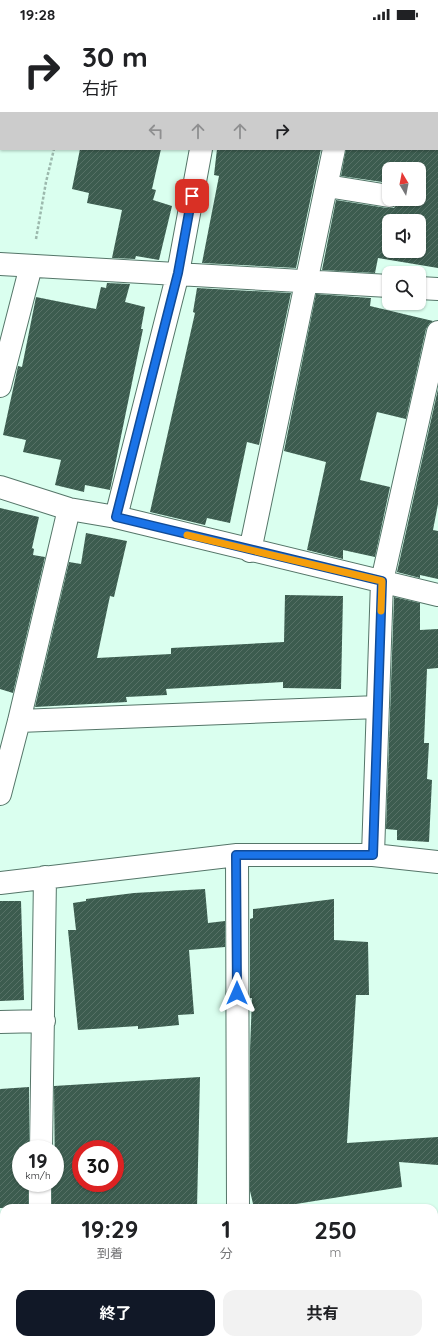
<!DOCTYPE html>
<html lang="ja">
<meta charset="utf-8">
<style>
body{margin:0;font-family:Quicksand,"Noto Sans JP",sans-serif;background:#f2f2f2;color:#202124;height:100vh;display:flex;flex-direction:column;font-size:15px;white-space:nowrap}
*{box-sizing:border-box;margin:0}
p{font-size:13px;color:#757577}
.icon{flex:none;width:22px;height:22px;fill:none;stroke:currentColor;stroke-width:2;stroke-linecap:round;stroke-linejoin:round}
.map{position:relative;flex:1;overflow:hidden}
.drawer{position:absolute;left:0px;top:1176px;width:438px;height:140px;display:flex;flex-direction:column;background:#fff;border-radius:12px 12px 0 0;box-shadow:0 1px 3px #0004}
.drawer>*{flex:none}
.banner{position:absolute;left:0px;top:0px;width:438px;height:122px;box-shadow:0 1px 3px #0004;background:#fff;color:#202124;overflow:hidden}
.needle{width:26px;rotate:350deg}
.controls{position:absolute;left:382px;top:134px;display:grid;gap:8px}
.controls a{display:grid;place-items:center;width:44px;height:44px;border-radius:8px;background:#fff;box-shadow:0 1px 3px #0004;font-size:20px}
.speed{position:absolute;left:12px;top:1112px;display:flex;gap:8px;font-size:20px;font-weight:700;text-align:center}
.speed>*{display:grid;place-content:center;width:52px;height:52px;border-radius:50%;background:#fff;box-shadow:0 1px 3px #0004;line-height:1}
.speed small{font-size:10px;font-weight:400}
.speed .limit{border:6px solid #d22;background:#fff;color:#111}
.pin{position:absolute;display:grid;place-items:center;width:34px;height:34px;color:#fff;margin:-17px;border-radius:8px;box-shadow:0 2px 6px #0006}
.me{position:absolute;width:44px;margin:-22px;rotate:0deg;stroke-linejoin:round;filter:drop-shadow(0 0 3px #0008)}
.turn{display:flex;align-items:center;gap:14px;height:84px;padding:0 16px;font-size:18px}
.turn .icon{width:52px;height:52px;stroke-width:2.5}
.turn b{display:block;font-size:28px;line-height:34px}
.lanes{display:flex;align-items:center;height:38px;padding:0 16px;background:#0003;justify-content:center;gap:20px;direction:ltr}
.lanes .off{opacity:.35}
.eta{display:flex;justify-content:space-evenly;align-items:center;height:68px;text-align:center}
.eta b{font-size:24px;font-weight:700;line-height:28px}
.action{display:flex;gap:8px;margin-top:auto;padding:8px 16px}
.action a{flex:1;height:46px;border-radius:12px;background:#111827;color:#fff;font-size:16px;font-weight:700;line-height:46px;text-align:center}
.action a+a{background:#f2f2f2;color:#202124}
.status{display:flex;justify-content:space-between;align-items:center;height:28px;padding:0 20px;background:#fff;direction:ltr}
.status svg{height:11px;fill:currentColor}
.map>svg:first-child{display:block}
</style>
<div class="status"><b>19:28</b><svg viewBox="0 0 49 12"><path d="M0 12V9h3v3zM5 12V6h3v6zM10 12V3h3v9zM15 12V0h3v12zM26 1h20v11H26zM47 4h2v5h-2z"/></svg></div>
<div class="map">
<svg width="438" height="1316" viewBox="0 0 438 1316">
<defs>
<pattern id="building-hatch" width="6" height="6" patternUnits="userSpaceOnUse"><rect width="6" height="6" fill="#3c5c4f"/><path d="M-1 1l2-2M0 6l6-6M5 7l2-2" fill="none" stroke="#567166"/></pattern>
</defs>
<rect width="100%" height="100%" fill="#daffef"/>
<path fill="url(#building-hatch)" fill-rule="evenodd" d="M 80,121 L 161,121 L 152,161 L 156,162 L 153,172 L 172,178 L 159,232 L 136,228 L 135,231 L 112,230 L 122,182 L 87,175 L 89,165 L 72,161 Z
M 217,121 L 321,121 L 296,240 L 202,235 L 219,148 L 214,147 Z
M 346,121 L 438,121 L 438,240 L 378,230 L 375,245 L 322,242 L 336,172 L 387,180 L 394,180 L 401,171 L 419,171 L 419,141 L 389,141 L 389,155 L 341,148 ZM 389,193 L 419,193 L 419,223 L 389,223 Z
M 107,255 L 130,256 L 125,274 L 145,279 L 141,301 L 143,301 L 110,462 L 85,457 L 84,464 L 55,457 L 61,432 L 23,424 L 26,412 L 3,407 L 18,338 L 22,339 L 36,269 L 96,281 L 101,259 L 106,260 Z
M 197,260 L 291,265 L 259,417 L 247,414 L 230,495 L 207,490 L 205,497 L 150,484 L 195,285 L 193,284 Z
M 316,266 L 371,270 L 370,278 L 433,293 L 429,296 L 426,301 L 406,391 L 377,384 L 360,452 L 390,459 L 375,529 L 343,522 L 343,531 L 307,522 L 326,434 L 284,423 Z
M 438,361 L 438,476 L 433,502 L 438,503 L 438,551 L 420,547 L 420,550 L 397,544 Z
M 0,480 L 39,489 L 32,520 L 34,521 L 33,527 L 45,529 L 13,665 L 0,661 Z
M 86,505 L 127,513 L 114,569 L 110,568 L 97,630 L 171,626 L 171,620 L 284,614 L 285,567 L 343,568 L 341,661 L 283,660 L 283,654 L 166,661 L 167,667 L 126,669 L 127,674 L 35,679 L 69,534 L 81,536 Z
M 394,569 L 420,575 L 420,602 L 438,601 L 438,640 L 427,641 L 424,715 L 429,715 L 427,751 L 432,752 L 429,814 L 397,812 L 397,802 L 386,801 Z
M 205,861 L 208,895 L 225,893 L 225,919 L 189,922 L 194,986 L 178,987 L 179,997 L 138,1001 L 138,998 L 78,1002 L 68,902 L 76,902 L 73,875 L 86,873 L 86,871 L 134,865 Z
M 334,871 L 334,912 L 368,914 L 369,967 L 356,967 L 347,1115 L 438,1109 L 438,1137 L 399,1134 L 402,1159 L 271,1180 L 254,1180 L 250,1163 L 250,1022 L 252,970 L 250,970 L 250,891 L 253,890 L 253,881 Z
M 0,873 L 21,873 L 24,972 L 0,973 Z
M 200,1049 L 197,1180 L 52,1180 L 52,1155 L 55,1155 L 54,1058 ZM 81,1121 L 115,1121 L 115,1155 L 81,1155 Z
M 29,1059 L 29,1121 L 21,1121 L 21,1155 L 28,1155 L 28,1180 L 0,1180 L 0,1061 Z"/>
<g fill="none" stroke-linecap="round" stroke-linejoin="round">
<g stroke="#557669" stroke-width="24">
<path id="minor" d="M 223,1 L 223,0
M 358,1 L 358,0
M 437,64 L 438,64
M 327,158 L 389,168
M 0,236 L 389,258
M 419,260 L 438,261
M 0,358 L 31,238
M 0,459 L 69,481 L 116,489 L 438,567
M 116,489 L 178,245 L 201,121
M 250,523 L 334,121
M 19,693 L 378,679
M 0,766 L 19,693 L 69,481
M 237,827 L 238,1180
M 373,827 L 382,553 L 438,304
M 0,855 L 237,827 L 373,827 L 438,834
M 0,994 L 44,993
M 41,1121 L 45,849
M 40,1180 L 40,1155
M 434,1204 L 438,1205
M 0,1264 L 4,1264
M 37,1316 L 37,1312"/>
</g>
<path stroke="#9cb9ad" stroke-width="2.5" stroke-dasharray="3 2" stroke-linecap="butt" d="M 85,1 L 85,0
M 36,211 L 46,154 L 54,121"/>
<use href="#minor" stroke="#fff" stroke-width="22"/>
</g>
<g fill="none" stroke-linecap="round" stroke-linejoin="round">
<g stroke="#114b97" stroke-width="10">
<path id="route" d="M 192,168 L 178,245 L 116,489 L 382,553 L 373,827 L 236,827 L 237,965"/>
</g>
<use href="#route" stroke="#1a73e8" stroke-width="7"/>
<path stroke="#f59e0b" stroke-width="7" d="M 187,507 L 382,553 L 381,583"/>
</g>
</svg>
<div class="controls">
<a><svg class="needle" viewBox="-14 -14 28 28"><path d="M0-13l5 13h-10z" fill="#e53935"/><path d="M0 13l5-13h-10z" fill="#757577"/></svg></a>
<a><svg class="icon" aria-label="sound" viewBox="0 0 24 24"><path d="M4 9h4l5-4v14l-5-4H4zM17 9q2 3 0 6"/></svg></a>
<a><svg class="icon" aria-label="search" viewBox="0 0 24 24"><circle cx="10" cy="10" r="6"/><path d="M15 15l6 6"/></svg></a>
</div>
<div class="speed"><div>19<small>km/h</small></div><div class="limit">30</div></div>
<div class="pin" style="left:192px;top:168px;background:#d93025"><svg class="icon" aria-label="arrive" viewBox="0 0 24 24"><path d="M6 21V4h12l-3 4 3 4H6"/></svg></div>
<svg class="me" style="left:237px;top:965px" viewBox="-20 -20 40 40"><path d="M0-17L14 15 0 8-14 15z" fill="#1a73e8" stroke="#fff" stroke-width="4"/></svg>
<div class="banner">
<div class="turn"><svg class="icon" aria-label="right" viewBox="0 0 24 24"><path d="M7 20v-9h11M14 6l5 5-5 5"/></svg><div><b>30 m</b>右折</div></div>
<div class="lanes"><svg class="icon off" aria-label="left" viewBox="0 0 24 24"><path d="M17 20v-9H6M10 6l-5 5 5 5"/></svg><svg class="icon off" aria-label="ahead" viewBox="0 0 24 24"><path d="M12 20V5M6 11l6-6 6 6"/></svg><svg class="icon off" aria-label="ahead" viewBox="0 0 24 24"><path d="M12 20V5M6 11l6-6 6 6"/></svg><svg class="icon" aria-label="right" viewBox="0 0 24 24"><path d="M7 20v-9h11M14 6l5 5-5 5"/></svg></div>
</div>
<section class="drawer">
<div class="eta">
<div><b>19:29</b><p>到着</p></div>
<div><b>1</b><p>分</p></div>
<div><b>250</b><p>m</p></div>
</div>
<div class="action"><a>終了</a><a>共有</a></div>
</section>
</div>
